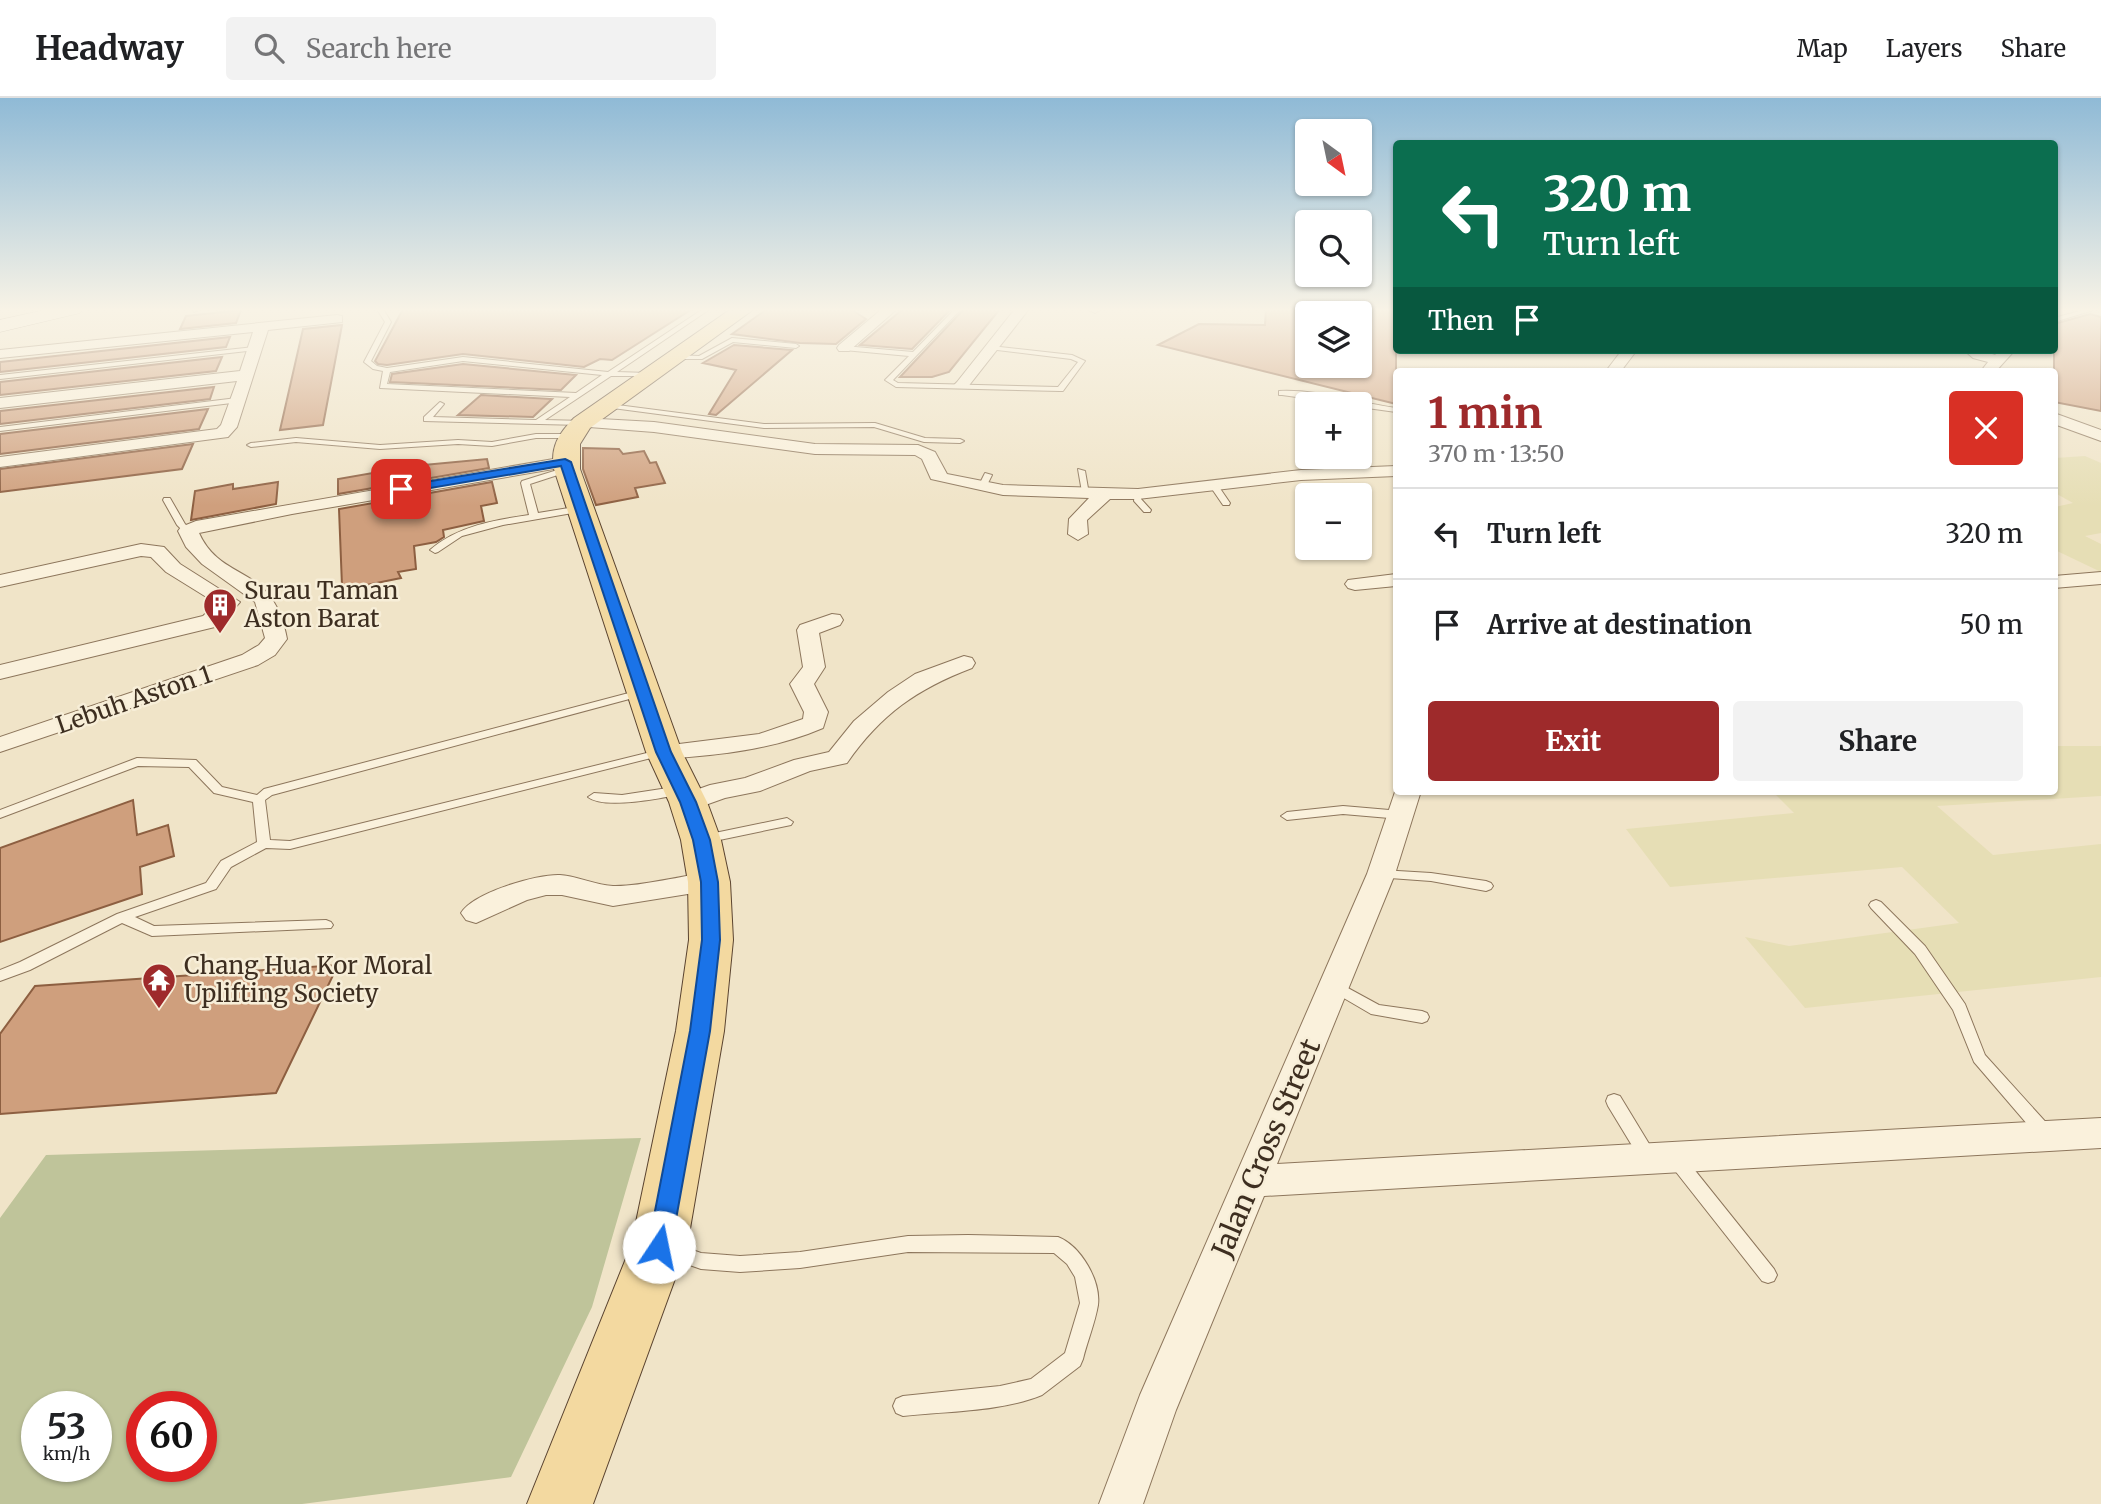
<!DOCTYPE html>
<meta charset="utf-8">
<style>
body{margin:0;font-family:Merriweather,serif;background:#f2f2f2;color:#202124;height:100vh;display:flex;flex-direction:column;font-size:26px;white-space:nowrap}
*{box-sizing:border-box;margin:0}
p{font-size:23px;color:#757577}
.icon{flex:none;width:38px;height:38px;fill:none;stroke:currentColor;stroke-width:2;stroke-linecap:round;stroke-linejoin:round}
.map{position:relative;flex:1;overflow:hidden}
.panel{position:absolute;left:1393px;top:270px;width:665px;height:427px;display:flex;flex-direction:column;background:#fff;border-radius:7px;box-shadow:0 2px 5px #0004}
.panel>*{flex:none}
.hud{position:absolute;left:1393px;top:42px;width:665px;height:214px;border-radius:7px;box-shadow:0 2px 5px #0004;background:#0b6e4f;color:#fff;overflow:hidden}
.needle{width:46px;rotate:147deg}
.controls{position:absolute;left:1295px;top:21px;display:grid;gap:14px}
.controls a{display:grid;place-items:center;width:77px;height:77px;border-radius:7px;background:#fff;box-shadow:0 2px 5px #0004;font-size:35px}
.speed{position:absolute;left:21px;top:1293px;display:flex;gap:14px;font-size:35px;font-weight:700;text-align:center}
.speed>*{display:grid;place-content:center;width:91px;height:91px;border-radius:50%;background:#fff;box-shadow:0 2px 5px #0004;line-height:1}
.speed small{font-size:18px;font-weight:400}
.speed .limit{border:10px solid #d22;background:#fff;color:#111}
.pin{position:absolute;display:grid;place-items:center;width:60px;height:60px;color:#fff;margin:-30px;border-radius:14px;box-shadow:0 4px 10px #0006}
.me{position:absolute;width:77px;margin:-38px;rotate:11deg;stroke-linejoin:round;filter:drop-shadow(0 0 5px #0008)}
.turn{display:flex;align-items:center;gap:24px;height:147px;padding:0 35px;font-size:32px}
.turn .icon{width:91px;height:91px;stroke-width:2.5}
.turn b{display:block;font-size:49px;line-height:60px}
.then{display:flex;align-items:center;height:66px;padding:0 35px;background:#0003;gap:14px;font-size:26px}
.round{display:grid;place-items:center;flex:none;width:74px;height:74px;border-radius:7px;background:#f2f2f2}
.head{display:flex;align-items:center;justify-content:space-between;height:119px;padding:0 35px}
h1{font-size:42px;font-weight:700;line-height:52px;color:#9e2a2b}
.action{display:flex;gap:14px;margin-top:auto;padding:14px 35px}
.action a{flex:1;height:80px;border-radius:7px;background:#9e2a2b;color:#fff;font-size:28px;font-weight:700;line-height:80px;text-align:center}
.action a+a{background:#f2f2f2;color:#202124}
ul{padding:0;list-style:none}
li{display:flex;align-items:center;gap:21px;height:91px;padding:0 35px;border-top:2px solid #e0e0e0}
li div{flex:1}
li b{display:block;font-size:26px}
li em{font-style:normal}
header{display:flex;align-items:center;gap:42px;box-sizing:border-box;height:98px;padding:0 35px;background:#fff;border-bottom:2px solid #e0e0e0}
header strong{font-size:33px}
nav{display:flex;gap:38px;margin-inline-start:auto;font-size:24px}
.search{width:490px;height:63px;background:#f2f2f2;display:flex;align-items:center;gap:18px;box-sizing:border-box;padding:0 24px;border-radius:7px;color:#757577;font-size:26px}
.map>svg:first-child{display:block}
</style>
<header>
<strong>Headway</strong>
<div class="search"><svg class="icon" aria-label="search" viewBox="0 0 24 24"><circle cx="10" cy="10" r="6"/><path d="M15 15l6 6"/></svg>Search here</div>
<nav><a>Map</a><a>Layers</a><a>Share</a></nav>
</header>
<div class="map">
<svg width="2101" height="1406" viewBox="0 0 2101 1406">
<rect width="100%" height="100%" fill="#f0e4c8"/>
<path fill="#e6deb5" d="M 2085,358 L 2101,365 L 2101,435 L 2085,438 L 2101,446 L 2101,474 L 2055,452 L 2055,409 L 2073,405 L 2055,395 L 2055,360 Z
M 2055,648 L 2101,648 L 2101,698 L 1937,708 L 1993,757 L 2101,746 L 2101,879 L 1805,910 L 1745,839 L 1789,848 L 1959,825 L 1902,769 L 1670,789 L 1626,731 L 1794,715 L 1772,693 L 2054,693 Z"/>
<path fill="#bfc49a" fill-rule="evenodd" d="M 641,1040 L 592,1209 L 511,1379 L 302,1406 L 0,1406 L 0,1120 L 46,1057 ZM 96,1309 L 96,1368 L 37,1368 L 37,1309 ZM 201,1309 L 201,1368 L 142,1368 L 142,1309 Z"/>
<path fill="#cf9f7d" stroke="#8d5f41" stroke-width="2" d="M 403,211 L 692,211 L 612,262 L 600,261 L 584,269 L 463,256 L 387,267 L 378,266 L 375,263 Z
M 767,211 L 844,211 L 852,212 L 866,221 L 836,246 L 800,245 L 732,236 Z
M 903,211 L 951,211 L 912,251 L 860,247 Z
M 964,211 L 1000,211 L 949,274 L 932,279 L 900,279 Z
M 1266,211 L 1307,211 L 1307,268 L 1360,268 L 1360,211 L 1396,211 L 1396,306 L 1158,247 L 1199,226 L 1265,227 Z
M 241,212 L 236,225 L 180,231 L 186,218 Z
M 2090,216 L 2101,219 L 2101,313 L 2054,304 L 2054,226 Z
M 342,227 L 323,327 L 280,332 L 303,231 Z
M 230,239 L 226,249 L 0,274 L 0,264 Z
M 734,247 L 792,252 L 716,317 L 709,316 L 736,272 L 703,265 Z
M 222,259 L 216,273 L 0,297 L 0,284 Z
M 463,266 L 576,277 L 561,292 L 390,284 L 392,276 Z
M 214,289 L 210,301 L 0,326 L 0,313 Z
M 481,297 L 552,301 L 533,319 L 458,317 Z
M 208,311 L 199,331 L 0,356 L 0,336 Z
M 193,346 L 182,371 L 0,394 L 0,371 Z
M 583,350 L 619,351 L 623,356 L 644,353 L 650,365 L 656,364 L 665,385 L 635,390 L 638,399 L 596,407 L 583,371 Z
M 487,361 L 489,370 L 338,396 L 338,381 L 413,368 Z
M 278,384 L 276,406 L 191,422 L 195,393 L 233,386 L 233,391 Z
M 492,384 L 497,405 L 481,408 L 484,423 L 443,432 L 444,439 L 436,444 L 414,448 L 416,471 L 398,474 L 401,480 L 347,491 L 347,487 L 342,488 L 339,411 Z
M 133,702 L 137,737 L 168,727 L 174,758 L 140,769 L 142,796 L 0,844 L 0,750 Z
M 338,867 L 276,995 L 0,1016 L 0,936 L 35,888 Z"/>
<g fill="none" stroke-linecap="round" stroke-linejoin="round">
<g stroke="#8d765c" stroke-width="2">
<path id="lane" d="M 192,211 L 200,211 L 194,214 Z
M 377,211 L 383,211 L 391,224 L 371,263 L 377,268 L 387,270 L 463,259 L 608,274 L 703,211 L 710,211 L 617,274 L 648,275 L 652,277 L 650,278 L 611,278 L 545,322 L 585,323 L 585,327 L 582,327 L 424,323 L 424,319 L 440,304 L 444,306 L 433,319 L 536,322 L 570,299 L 380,290 L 383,273 L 373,271 L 364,264 L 385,224 ZM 463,263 L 602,277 L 576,295 L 387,286 L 390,274 Z
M 955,211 L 961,211 L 893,282 L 898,285 L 1058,289 L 1078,264 L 1071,261 L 989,251 L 989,249 L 991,248 L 1072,257 L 1085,263 L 1063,293 L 1060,293 L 896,289 L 885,282 L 909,258 L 844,252 L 841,250 L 844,248 L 913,254 Z
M 2087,211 L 2097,211 L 2054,224 L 2054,220 Z
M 732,240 L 796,246 L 799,248 L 796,250 L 733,244 L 702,261 L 675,261 L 672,259 L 675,257 L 699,258 Z
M 254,249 L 256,250 L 256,252 L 0,281 L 0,277 Z
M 1279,293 C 1318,291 1358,305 1396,310 L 1396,314 L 1360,309 L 1360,306 L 1347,306 L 1282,297 L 1279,297 Z
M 237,300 L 241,302 L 240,304 L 0,333 L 0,329 Z
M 602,305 L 764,326 L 875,325 L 925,340 L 960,341 L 964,343 L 960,345 L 924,344 L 874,329 L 764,330 L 605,309 L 601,307 Z
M 536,336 L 570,336 L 574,338 L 570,340 L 536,340 L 492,348 L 458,346 L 380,351 L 296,344 L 251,349 L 247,347 L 251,345 L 296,340 L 380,347 L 458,342 L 492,344 Z
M 567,369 L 571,371 L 570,373 L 530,386 L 538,415 L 581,408 L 584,409 L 584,413 L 503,427 L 462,438 L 438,454 L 435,455 L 430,452 C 457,428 495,422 529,417 L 521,385 L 522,383 Z
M 1078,371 L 1085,373 L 1089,396 L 1082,394 Z
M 985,375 L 992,377 L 985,391 L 979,391 L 978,389 Z
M 1211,386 L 1217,386 L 1230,405 L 1229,407 L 1223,407 L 1210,388 Z
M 1135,394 L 1141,394 L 1141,401 L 1151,412 L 1150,414 L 1144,414 L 1134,403 Z
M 164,400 L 170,400 L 185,426 L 192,433 L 191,435 L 185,435 L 177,427 L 163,402 Z
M 644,591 L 648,592 L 649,594 L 648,596 L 272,697 L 265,702 L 270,742 L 290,743 L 663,651 L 669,654 L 667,656 L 290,751 L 266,750 L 231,769 L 216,791 L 135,819 L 154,828 L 326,822 L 331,824 L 333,827 L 331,830 L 152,838 L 122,825 L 30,872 L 0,883 L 0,872 L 20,864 L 117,816 L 206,785 L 221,763 L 257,744 L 253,704 L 214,695 L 189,669 L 138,668 L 0,720 L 0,712 L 137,660 L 196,662 L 222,689 L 257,697 L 264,691 Z
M 681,688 L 685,689 L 687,692 L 685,695 C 664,700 604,712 588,699 L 594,695 L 622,697 Z
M 1343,708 L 1401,713 L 1407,717 L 1401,721 L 1343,716 L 1287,722 L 1281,718 L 1287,714 Z
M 787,720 L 793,724 L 791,727 L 705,745 L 699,741 L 705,737 Z
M 1381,772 L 1431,775 L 1486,783 L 1491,785 L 1493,788 L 1491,791 L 1486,793 L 1431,783 L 1376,779 L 1374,776 L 1376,773 Z
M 1876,802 L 1881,804 L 1925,848 L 1965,906 L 1985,957 L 2052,1031 L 2054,1036 L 2052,1041 L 2046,1043 L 2040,1041 L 1974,964 L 1953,912 L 1915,856 L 1871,810 L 1869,807 L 1871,804 Z
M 1335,883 L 1379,907 L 1422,913 L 1427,915 L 1429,919 L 1427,923 L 1422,925 L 1371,916 L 1330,892 L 1328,888 L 1330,884 Z
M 1614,996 L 1620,998 L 1654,1054 L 1656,1059 L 1654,1064 L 1648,1066 L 1642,1064 L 1608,1008 L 1606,1003 L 1608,998 Z
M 1675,1053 L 1681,1055 L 1774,1171 L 1777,1177 L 1774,1183 L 1768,1185 L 1762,1183 L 1669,1065 L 1667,1060 L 1669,1055 Z
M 968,1137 L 1058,1139 C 1081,1148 1101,1183 1098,1207 C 1095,1225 1087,1244 1083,1261 L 1080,1268 L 1042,1297 C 1001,1314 947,1313 903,1318 L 896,1315 L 893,1308 L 896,1301 L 903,1298 L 1000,1288 L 1031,1281 L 1065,1255 L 1080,1205 L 1075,1179 L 1067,1166 L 1054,1155 L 908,1154 L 800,1170 L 740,1174 L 701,1171 L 664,1158 L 661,1152 L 664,1146 L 670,1144 L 701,1155 L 740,1158 L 800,1154 L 908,1138 Z"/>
</g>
<g stroke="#8d765c" stroke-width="2">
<path id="street" d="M 882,211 L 897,211 L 849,253 L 839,253 L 837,250 L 839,247 Z
M 1015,211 L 1029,211 L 967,290 L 957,290 L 954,287 L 957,284 Z
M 1087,211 L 1102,211 L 1095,215 Z
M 337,217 L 342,218 L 342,224 L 268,232 L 237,329 L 228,339 L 0,369 L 0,359 L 217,331 L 221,327 L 237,283 L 0,310 L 0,300 L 240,273 L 253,234 L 0,260 L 0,252 Z
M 1622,252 L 1637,252 L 1621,273 L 1606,273 Z
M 1964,252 L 1980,252 L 1995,257 L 2000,252 L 2015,252 L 1996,273 L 1981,273 L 1988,264 L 1973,260 Z
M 2054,315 L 2101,332 L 2101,343 L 2054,326 Z
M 582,320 L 654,324 L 815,346 L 918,347 L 935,354 L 947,376 L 1003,387 L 1138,391 L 1301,372 L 1396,368 L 1396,378 L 1301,382 L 1138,401 L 1110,401 L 1087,422 L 1088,436 L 1078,442 L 1068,436 L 1069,421 L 1089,400 L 1003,397 L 931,381 L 922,361 L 915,357 L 815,356 L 654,334 L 576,328 L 574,325 L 576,322 Z
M 565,359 L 574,364 L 571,368 L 292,416 L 199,435 C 222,486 273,464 287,541 L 275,557 L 258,567 L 0,654 L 0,639 L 242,557 L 259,547 L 265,540 L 255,504 L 202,466 L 186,449 L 178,433 L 181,429 L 196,423 Z
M 1360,444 L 1366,446 L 1371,452 L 1368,456 L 1354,456 L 1349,450 L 1360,450 Z
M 141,446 L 164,449 L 180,466 L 240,504 L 219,528 L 0,581 L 0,567 L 203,518 L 216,505 L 166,474 L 151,459 L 141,458 L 0,489 L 0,477 Z
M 2101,474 L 2101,486 L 2054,490 L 2054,478 Z
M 1396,476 L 1396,488 L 1355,492 L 1348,490 L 1345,486 L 1348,482 Z
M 832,516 L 840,517 L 843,522 L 840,527 L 819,535 L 825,569 L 814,586 L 828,614 L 823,630 C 772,652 719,657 664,661 L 655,659 L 652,654 L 655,649 L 759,636 L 803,621 L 804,614 L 790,586 L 803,569 L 797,532 L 800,527 Z
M 964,558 L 972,560 L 975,565 L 972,570 C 917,591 881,616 847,665 L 810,673 L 760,693 L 725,700 L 697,710 L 688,712 L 679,710 L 675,704 L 679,698 L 710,687 L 745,680 L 794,662 L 829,654 L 854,623 L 888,594 L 915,576 Z
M 1396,691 L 1396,693 L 1421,693 L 1395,776 L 1277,1066 L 2101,1020 L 2101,1050 L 1264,1098 L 1176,1312 L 1143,1406 L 1099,1406 L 1140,1297 L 1367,776 Z
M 709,774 L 719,777 L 723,784 L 719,791 L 613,808 L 562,797 L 546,797 L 527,802 L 476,825 L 466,822 L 461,815 C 473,795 536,776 560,777 C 577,778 595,787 613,788 C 637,789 683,778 709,774 Z"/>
</g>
<g stroke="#6f573f" stroke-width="1">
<path id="secondary" d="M 49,211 L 82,211 L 80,215 L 0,234 L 0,222 Z"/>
</g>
<g stroke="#5b4430" stroke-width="2">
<path id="primary" d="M 731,211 L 754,211 L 590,330 L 580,346 L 580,371 L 682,654 L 707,704 L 721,742 L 730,784 L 733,842 L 724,933 L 687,1148 L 593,1406 L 527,1406 L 631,1148 L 676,933 L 689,842 L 688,784 L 681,742 L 669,704 L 646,654 L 554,371 C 550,349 559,335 574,320 Z"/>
</g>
<use href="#lane" fill="#faf1dc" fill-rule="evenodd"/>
<use href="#street" fill="#faf1dc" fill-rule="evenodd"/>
<use href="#secondary" fill="#faf1dc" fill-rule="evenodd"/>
<use href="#primary" fill="#f3d9a0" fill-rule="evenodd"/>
</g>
<linearGradient id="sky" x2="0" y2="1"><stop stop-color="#8fbad6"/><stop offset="0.52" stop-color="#f8f3e6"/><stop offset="1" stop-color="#f8f3e6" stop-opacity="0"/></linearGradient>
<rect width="2101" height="408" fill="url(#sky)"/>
<path fill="#1a73e8" stroke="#114b97" stroke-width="2" d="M 565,361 L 571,364 L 671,654 L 696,704 L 710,742 L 718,784 L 720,842 L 710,933 L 671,1149 L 668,1156 L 659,1159 L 651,1156 L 648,1149 L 690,933 L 702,842 L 701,784 L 693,742 L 680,704 L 656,654 L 561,368 L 401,395 L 396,391 L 401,388 Z"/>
<defs>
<g id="building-pin" transform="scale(1.75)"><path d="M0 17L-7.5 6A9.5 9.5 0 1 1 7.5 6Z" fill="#9e2a2b" stroke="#f7eed8"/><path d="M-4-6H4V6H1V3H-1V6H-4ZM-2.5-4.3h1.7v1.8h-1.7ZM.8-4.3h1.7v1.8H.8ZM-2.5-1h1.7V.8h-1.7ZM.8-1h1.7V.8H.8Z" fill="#fff"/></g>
<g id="temple-pin" transform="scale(1.75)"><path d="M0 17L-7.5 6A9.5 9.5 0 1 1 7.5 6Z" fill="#9e2a2b" stroke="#f7eed8"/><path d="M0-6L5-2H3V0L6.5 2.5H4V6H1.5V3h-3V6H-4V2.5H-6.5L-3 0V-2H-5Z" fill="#fff"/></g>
</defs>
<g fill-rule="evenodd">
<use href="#building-pin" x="220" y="507"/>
<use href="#temple-pin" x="159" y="882"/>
</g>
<g text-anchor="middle" stroke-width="5" stroke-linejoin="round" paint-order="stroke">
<g font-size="24" fill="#3d2e20" stroke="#f7eed8" text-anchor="start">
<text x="244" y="501">Surau Taman<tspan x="244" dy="28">Aston Barat</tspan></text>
<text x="184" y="876">Chang Hua Kor Moral<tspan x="184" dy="28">Uplifting Society</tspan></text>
</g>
<g font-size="24" fill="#3d2e20" stroke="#f7eed8">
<text transform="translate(134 602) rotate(-19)" y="8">Lebuh Aston 1</text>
</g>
<g font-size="28" fill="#3d2e20" stroke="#f7eed8">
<text transform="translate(1266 1050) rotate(-67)" y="10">Jalan Cross Street</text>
</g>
</g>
</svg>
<div class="controls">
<a><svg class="needle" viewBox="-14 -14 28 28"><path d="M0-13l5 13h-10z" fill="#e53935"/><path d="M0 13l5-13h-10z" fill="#757577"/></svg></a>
<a><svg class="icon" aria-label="search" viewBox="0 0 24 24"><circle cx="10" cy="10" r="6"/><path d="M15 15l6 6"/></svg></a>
<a><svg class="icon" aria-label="layers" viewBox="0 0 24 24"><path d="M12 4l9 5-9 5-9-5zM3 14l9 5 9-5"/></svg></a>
<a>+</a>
<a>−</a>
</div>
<div class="speed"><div>53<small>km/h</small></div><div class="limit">60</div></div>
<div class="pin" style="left:401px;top:391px;background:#d93025"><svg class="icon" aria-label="arrive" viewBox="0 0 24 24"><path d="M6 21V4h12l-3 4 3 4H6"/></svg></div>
<svg class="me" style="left:659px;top:1149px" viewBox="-20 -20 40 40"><circle r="19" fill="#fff"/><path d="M0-13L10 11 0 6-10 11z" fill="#1a73e8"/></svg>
<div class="hud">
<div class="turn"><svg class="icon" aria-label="left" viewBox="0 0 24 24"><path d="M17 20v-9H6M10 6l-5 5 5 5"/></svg><div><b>320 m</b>Turn left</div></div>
<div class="then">Then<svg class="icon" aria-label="arrive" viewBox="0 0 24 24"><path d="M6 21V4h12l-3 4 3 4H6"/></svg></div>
</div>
<section class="panel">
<div class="head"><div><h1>1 min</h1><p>370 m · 13:50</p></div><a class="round" style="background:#d93025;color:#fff"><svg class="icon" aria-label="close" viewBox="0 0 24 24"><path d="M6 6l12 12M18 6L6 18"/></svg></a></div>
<ul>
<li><svg class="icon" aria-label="left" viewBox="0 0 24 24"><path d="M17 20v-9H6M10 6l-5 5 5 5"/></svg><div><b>Turn left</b></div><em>320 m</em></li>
<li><svg class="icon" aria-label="arrive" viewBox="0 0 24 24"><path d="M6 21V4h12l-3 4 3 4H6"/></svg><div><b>Arrive at destination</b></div><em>50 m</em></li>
</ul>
<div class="action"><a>Exit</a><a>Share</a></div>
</section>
</div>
